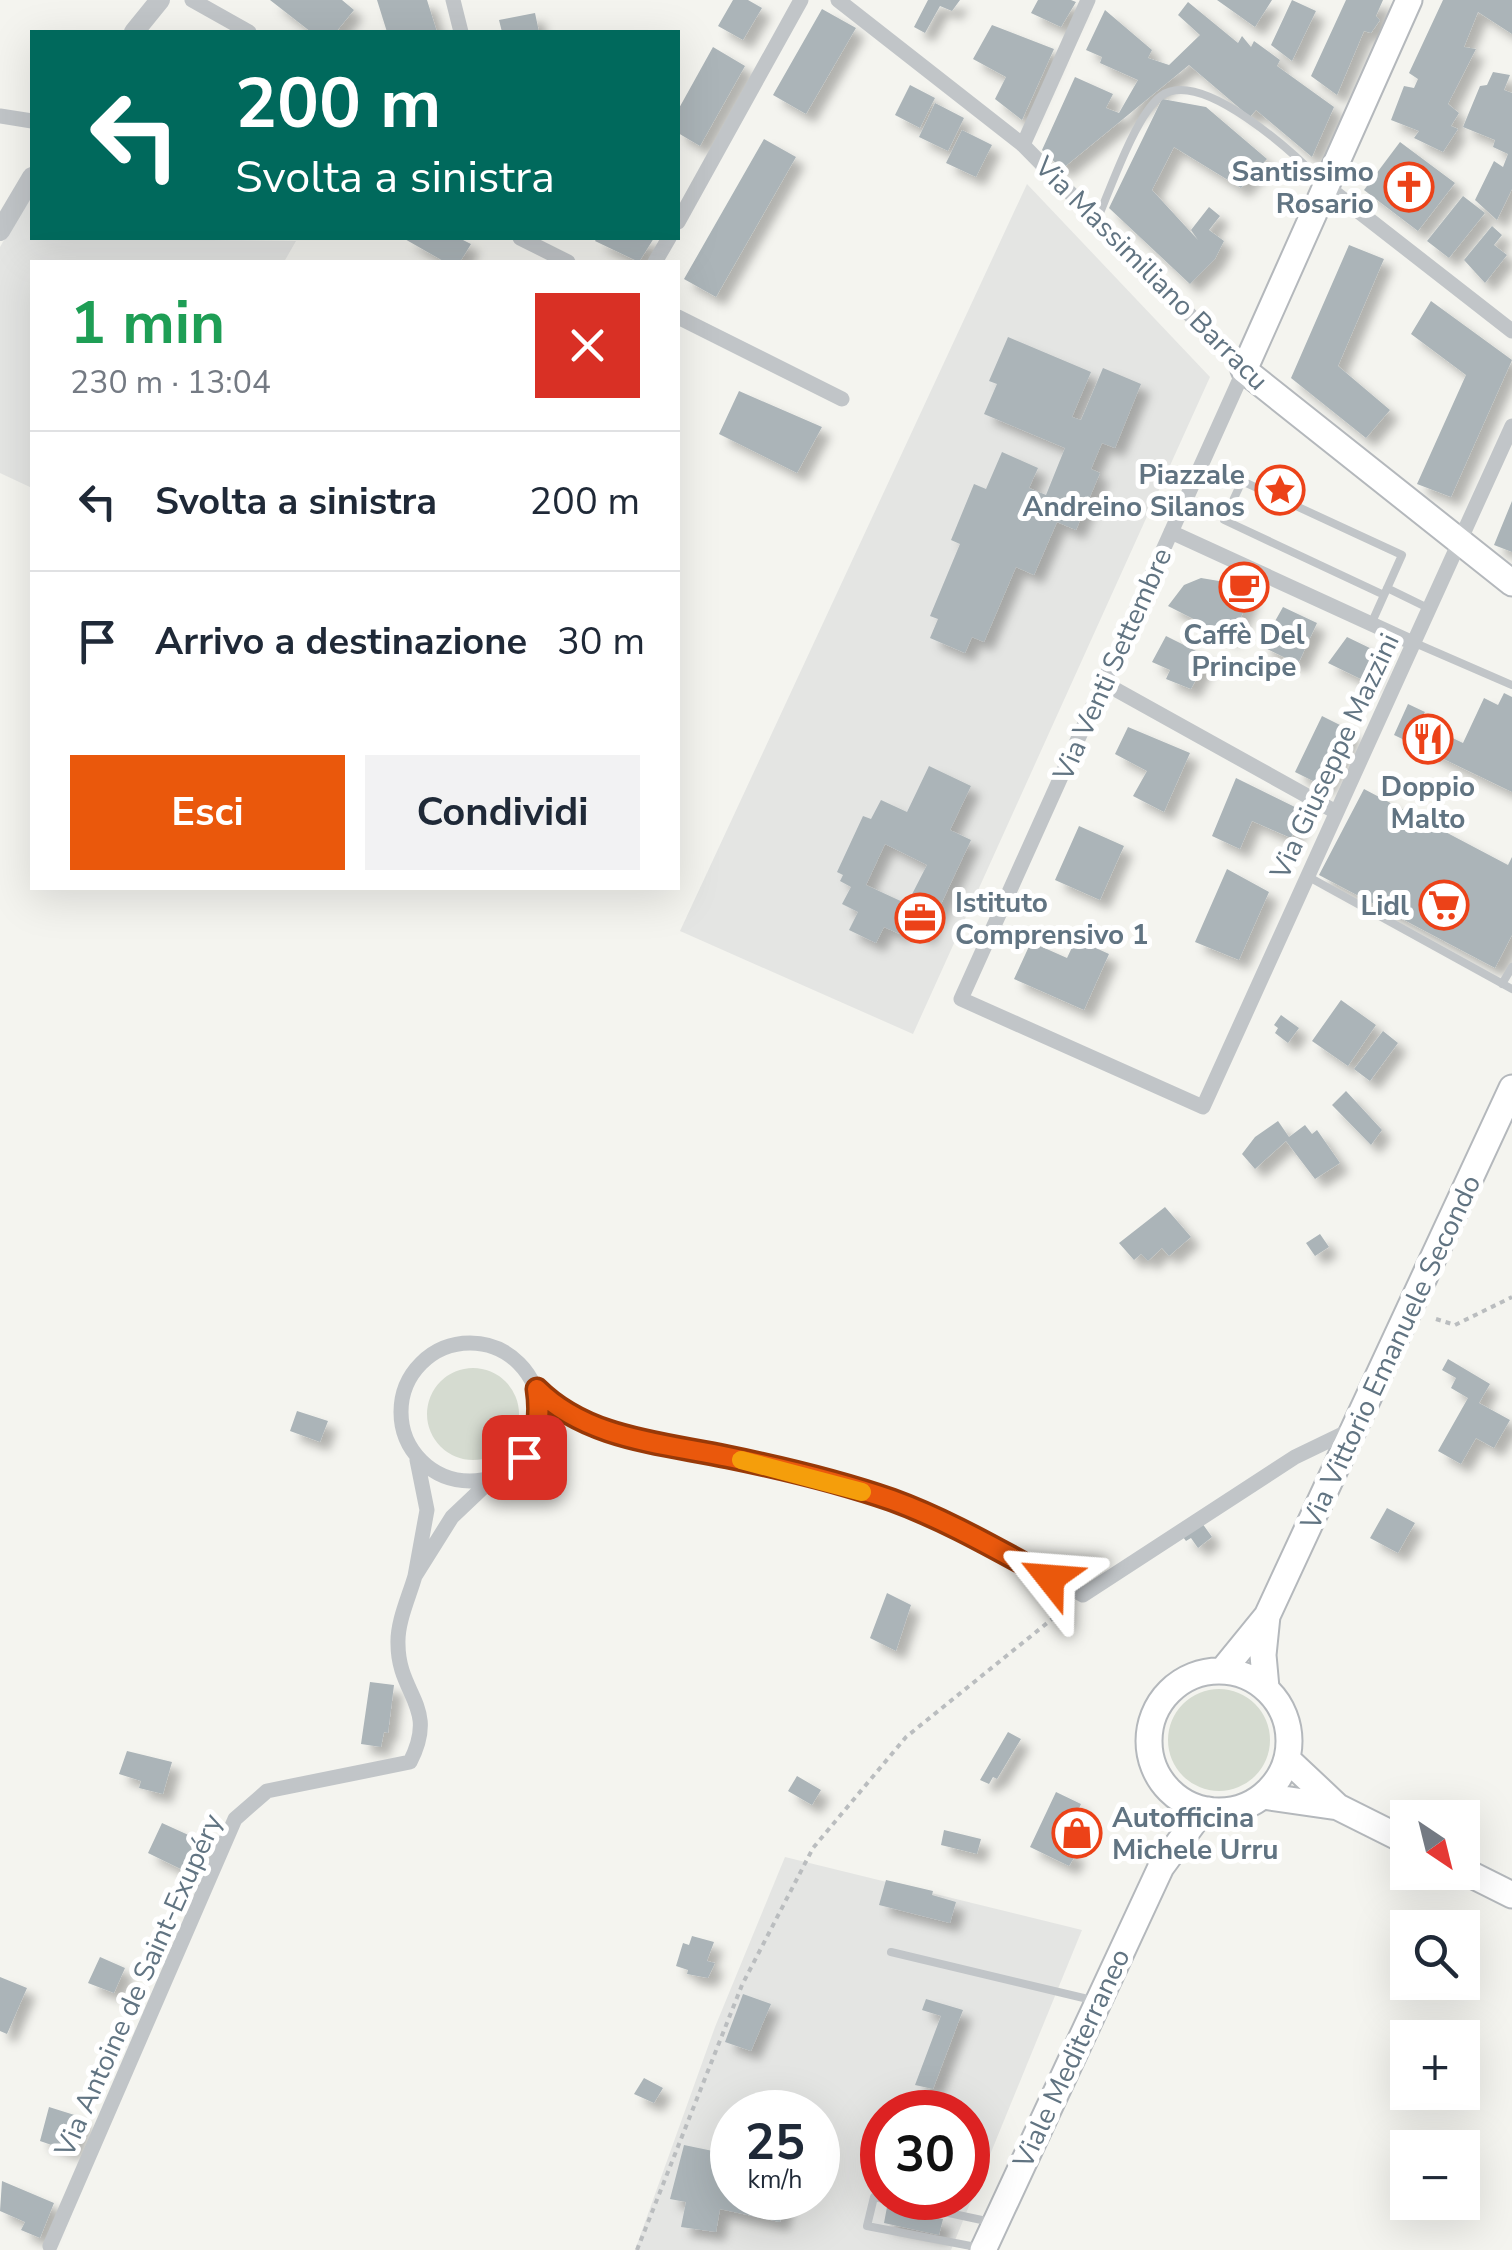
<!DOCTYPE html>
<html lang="it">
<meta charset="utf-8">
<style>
body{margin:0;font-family:"Nunito Sans",sans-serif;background:#f2f2f3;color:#1f2937;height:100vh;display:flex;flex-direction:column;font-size:38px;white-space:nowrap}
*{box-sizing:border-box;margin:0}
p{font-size:32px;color:#747a83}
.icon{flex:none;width:55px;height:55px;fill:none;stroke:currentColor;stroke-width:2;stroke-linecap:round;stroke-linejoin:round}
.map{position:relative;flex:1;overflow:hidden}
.side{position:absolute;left:30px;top:260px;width:650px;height:630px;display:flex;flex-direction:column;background:#fff;border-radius:0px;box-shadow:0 10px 40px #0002}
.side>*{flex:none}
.guide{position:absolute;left:30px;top:30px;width:650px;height:210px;border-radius:0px;box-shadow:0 10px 40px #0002;background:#00695c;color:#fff;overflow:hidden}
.needle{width:65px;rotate:145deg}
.buttons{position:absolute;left:1390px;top:1800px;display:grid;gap:20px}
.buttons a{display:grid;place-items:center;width:90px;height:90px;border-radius:0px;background:#fff;box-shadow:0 10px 40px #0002;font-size:50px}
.speed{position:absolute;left:710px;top:2090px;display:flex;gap:20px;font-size:50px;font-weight:700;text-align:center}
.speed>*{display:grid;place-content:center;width:130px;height:130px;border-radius:50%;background:#fff;box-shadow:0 10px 40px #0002;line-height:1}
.speed small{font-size:25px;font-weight:400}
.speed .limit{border:15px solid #d22;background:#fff;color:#111}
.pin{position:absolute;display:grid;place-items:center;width:85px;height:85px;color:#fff;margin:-42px;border-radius:20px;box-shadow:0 5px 15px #0006}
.me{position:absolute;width:110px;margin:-55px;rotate:298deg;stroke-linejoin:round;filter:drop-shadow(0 0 8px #0008)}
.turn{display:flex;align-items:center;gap:35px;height:210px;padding:0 40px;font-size:45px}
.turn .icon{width:130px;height:130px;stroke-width:2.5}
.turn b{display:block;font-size:70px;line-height:85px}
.round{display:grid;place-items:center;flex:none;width:105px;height:105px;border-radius:0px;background:#f2f2f3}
.head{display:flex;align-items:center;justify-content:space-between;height:170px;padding:0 40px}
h1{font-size:60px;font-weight:700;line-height:75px;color:#1e9e55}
.button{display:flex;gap:20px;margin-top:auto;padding:20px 40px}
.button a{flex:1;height:115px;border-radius:0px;background:#ea580c;color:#fff;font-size:40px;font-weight:700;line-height:115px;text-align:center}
.button a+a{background:#f2f2f3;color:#1f2937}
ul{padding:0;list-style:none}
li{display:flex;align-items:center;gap:30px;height:140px;padding:0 40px;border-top:2px solid #e0e1e3}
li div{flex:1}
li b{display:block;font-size:38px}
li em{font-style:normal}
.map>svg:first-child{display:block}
</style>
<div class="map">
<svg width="1512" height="2250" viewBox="0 0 1512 2250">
<defs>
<filter id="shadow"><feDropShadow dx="9" dy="9" stdDeviation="5" flood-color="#0004"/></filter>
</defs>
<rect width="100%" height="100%" fill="#f4f4ef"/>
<path fill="#e4e5e3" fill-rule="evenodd" d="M 1027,184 L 1210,377 L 913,1034 L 680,931 Z
M 32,192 L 32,238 L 296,241 L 284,262 L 32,262 L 32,488 L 0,473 L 0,247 Z
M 785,1857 L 1082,1930 L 951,2250 L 635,2250 L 715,2027 ZM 732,2112 L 818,2112 L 818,2198 L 732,2198 ZM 882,2112 L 968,2112 L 968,2198 L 882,2198 Z"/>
<path fill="#d5dbd0" d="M427 1414a46 46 0 1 1 92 0a46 46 0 1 1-92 0Z
M1168 1740a51 51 0 1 1 102 0a51 51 0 1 1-102 0Z"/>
<path fill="#abb4b8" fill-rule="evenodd" filter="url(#shadow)" d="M 270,0 L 342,0 L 354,10 L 336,32 L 311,32 Z
M 377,0 L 427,0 L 437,32 L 387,32 Z
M 733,0 L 748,0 L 762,8 L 743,40 L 718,26 Z
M 928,0 L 960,0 L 952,11 L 940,6 L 925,33 L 914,27 Z
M 1038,0 L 1071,0 L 1076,2 L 1061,27 L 1031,13 Z
M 1217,0 L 1272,0 L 1255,27 Z
M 1292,0 L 1316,11 L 1292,61 L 1271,45 Z
M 1346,0 L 1383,0 L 1376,16 L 1380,20 L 1371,33 L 1364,31 L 1337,95 L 1311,76 Z
M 1443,0 L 1512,0 L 1512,34 L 1478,12 L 1464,47 L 1476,49 L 1448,104 L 1459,113 L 1451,126 L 1458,129 L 1443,152 L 1414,138 L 1419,131 L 1391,120 L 1404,86 L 1414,88 L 1418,79 L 1409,73 Z
M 1188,2 L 1238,43 L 1242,36 L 1251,47 L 1254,41 L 1280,60 L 1277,66 L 1334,107 L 1312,157 L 1256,110 L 1250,117 L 1189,65 L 1062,169 L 1042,150 L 1075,77 L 1113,94 L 1106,108 L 1119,113 L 1138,80 L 1100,63 L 1102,57 L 1086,50 L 1105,10 L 1152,50 L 1148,58 L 1169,65 L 1200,35 L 1178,15 Z
M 822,9 L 856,28 L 806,114 L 773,95 Z
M 535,13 L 539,32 L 502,32 L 499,20 Z
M 992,25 L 1054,49 L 1022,120 L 995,99 L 1006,77 L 973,59 Z
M 713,47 L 745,66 L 700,146 L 678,133 L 678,110 Z
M 1493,72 L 1510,75 L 1504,90 L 1512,93 L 1512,189 L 1497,220 L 1475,200 L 1494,161 L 1503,167 L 1508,154 L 1493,147 L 1495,140 L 1463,127 L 1480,86 L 1487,85 Z
M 910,85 L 935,98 L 920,128 L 895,115 Z
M 1162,99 L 1206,107 L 1267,159 L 1241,188 L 1174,147 L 1152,190 L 1198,240 L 1191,230 L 1209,207 L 1220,216 L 1209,230 L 1224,241 L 1215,259 L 1190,284 L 1109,208 Z
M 935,103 L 964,118 L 948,151 L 919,137 Z
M 962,130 L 992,145 L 976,177 L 946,163 Z
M 764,139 L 796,157 L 716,297 L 684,279 Z
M 1400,142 L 1455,183 L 1418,231 L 1364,190 Z
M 1463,196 L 1485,213 L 1449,258 L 1427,241 Z
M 1492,226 L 1502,235 L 1494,245 L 1507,255 L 1485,283 L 1464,260 Z
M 403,238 L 459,238 L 471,244 L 460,262 L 445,262 Z
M 597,238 L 654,238 L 639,262 L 595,241 Z
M 1349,245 L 1384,259 L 1338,366 L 1390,410 L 1366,438 L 1291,378 Z
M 1431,301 L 1512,360 L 1451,497 L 1417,484 L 1466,375 L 1411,334 Z
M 1008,337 L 1091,372 L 1072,417 L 1081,420 L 1103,368 L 1141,384 L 1115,448 L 1102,443 L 1091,469 L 1100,473 L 1076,530 L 1057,522 L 1034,575 L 1016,567 L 984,642 L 972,637 L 965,653 L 930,638 L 938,619 L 930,616 L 960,544 L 951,540 L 974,484 L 986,489 L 1002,452 L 1038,468 L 1029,488 L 1046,495 L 1065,448 L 984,414 L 997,384 L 989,381 Z
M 739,391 L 822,427 L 797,473 L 719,434 Z
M 1512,501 L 1512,552 L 1494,545 Z
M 1201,578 L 1225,582 L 1251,596 L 1231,638 L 1168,606 L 1184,585 Z
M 1283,607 L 1317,623 L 1298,664 L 1261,646 Z
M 1166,636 L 1208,657 L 1191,689 L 1166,679 L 1170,670 L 1152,662 Z
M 1347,637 L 1378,652 L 1369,683 L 1328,663 Z
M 1504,693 L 1512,697 L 1512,792 L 1394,735 L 1408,704 L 1425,712 L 1419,722 L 1463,743 L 1484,698 L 1498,705 Z
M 1322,716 L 1352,731 L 1325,787 L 1295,772 Z
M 1128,727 L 1190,753 L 1164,812 L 1133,796 L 1147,771 L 1115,754 Z
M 929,766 L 971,786 L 950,830 L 971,840 L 926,936 L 904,926 L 900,934 L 884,927 L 876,943 L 849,930 L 858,912 L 842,904 L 851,887 L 840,881 L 843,875 L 837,872 L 863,816 L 871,819 L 881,800 L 907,812 ZM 885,844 L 927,865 L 907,904 L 866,885 Z
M 1236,778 L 1303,811 L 1291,838 L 1252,821 L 1240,849 L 1212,836 Z
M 1364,789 L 1508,865 L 1512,857 L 1512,935 L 1495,968 L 1319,875 Z
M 1079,826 L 1124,846 L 1100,900 L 1055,880 Z
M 1227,869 L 1269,892 L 1239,960 L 1195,942 Z
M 1076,939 L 1109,954 L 1084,1010 L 1014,979 L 1031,942 L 1067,958 Z
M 1341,1000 L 1376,1025 L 1348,1066 L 1312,1041 Z
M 1281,1015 L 1299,1028 L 1288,1043 L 1275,1033 L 1278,1028 L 1274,1025 Z
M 1383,1031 L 1398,1043 L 1370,1081 L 1354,1069 Z
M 1346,1091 L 1382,1130 L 1371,1145 L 1332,1105 Z
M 1278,1121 L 1289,1137 L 1305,1125 L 1312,1134 L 1317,1130 L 1340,1163 L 1315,1179 L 1286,1141 L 1255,1169 L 1242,1154 L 1255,1137 Z
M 1165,1207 L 1191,1237 L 1169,1256 L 1162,1248 L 1148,1261 L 1141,1254 L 1134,1260 L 1119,1243 Z
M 1320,1234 L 1329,1247 L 1315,1256 L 1306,1243 Z
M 1448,1359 L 1490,1384 L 1479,1403 L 1510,1420 L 1494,1448 L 1476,1438 L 1461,1464 L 1438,1451 L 1468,1398 L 1451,1388 L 1456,1378 L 1442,1370 Z
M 297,1411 L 328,1421 L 320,1442 L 290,1431 Z
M 1387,1508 L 1415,1523 L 1398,1553 L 1370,1538 Z
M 1202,1523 L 1212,1537 L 1198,1548 L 1191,1538 L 1186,1541 L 1183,1537 Z
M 887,1593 L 911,1605 L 896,1651 L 870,1638 Z
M 370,1682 L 394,1685 L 388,1733 L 384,1732 L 381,1747 L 361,1744 Z
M 1008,1732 L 1021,1739 L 997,1779 L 993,1777 L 989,1784 L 980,1780 Z
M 127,1751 L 172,1762 L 163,1794 L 139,1788 L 141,1781 L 119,1774 Z
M 797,1776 L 821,1790 L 812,1805 L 788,1791 Z
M 1056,1792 L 1081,1804 L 1062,1846 L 1077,1853 L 1069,1866 L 1030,1847 Z
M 162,1823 L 206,1843 L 191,1874 L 148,1853 Z
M 944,1830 L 981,1839 L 977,1854 L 941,1845 Z
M 886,1880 L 933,1891 L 932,1895 L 956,1902 L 950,1923 L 879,1905 Z
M 692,1936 L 714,1942 L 707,1961 L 715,1963 L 708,1978 L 687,1974 L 688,1970 L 676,1966 L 683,1943 L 689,1945 Z
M 100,1957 L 125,1968 L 114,1993 L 88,1983 Z
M 0,1977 L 27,1988 L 7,2034 L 0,2031 Z
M 743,1994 L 771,2004 L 751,2051 L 725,2042 Z
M 926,1999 L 963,2010 L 933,2089 L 915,2085 L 941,2016 L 922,2010 Z
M 644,2078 L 663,2088 L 654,2103 L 634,2094 Z
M 49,2107 L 84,2118 L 72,2152 L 40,2141 Z
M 684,2145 L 732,2155 L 732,2198 L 785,2198 L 780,2222 L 720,2209 L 716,2232 L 681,2227 L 686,2202 L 670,2199 Z
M 2,2181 L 54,2203 L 40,2238 L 21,2230 L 25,2222 L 0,2211 Z
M 887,2207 L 943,2219 L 939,2235 L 884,2223 Z"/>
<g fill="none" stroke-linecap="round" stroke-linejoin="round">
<g stroke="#b4b8bc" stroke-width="29">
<path id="primary" d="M 1409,0 L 1244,370 L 1512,583
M 1223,1670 L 1267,1616 L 1512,1088
M1149 1741a70 70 0 1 1 140 0a70 70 0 1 1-140 0Z
M 1266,1688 L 1263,1655 L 1267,1616
M 1287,1759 L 1338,1807 L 1408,1842
M 1263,1796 L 1338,1807
M 1462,1870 L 1512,1895
M 983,2250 L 1161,1867 L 1202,1811 L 1209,1810"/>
</g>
<path stroke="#babdbf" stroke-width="4" stroke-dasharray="5 5" stroke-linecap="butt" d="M 1436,1319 L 1455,1325 L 1512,1297
M 637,2250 L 742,1985 L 813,1848 L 906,1737 L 1067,1607"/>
<path stroke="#c1c5c8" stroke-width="8" d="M 1097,220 C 1110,190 1136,114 1161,96 C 1201,67 1295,154 1323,183
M 1387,588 L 1430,609
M 1372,622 L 1402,555 L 1242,481 L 1224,520 L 1384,595
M 1415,643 L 1512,685
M 1307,876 L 1512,989
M 1502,984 L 1512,967
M 891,1952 L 1092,2000
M 981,2248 L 867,2226 L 874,2197 L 991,2222"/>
<path stroke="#c1c5c8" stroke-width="15" d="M 192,0 L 249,32
M 453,0 L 461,32
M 838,0 L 1023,145 L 1244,370 L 961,999 L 1203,1107 L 1512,426
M 0,116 L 32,121
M 1023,145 L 1088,0
M 1326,186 L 1512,331
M 678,222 L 801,0
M 520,238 L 568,262
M 655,262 L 669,238
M 678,317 L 842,399
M 1171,532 L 1413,643
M 1104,683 L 1336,812
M401 1412a69 69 0 1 1 138 0a69 69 0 1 1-138 0Z
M 537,1389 C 587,1439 661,1442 728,1457 C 782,1469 839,1482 891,1500 C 958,1523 1020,1562 1083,1595 L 1295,1457 L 1351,1430
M 417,1460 L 427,1510 L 415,1576 L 452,1517 L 491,1480
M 50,2246 L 235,1819 L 267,1791 L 410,1762 C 439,1706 398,1695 398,1644 C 397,1622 409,1597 415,1576"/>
<path stroke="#c1c5c8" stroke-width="20" d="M 134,32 L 160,0
M 0,231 L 32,177"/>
<use href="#primary" stroke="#fff" stroke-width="25"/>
</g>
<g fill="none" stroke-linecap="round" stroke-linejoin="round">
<g stroke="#983908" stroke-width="25">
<path id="route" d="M 524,1457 C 538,1433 541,1416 537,1389 C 587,1439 662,1443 728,1457 C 782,1468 840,1482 892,1500 C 947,1520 998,1550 1050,1578"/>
</g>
<use href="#route" stroke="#ea580c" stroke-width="18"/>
<path stroke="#f59e0b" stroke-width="18" d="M 741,1460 L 862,1492"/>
</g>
<defs>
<g id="church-ring" transform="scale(2.5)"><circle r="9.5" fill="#fff" stroke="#ec4218" stroke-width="1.5"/><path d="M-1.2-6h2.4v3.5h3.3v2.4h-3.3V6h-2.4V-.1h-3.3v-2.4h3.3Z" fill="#ec4218"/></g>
<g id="sight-ring" transform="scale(2.5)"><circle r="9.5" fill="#fff" stroke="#ec4218" stroke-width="1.5"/><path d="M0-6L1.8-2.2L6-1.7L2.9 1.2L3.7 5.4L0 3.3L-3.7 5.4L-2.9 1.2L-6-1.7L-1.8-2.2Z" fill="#ec4218"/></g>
<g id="cafe-ring" transform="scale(2.5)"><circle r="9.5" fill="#fff" stroke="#ec4218" stroke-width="1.5"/><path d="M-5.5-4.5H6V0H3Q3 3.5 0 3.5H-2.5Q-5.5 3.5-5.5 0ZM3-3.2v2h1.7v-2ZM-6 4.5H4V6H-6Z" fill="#ec4218"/></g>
<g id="restaurant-ring" transform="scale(2.5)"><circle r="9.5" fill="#fff" stroke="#ec4218" stroke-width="1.5"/><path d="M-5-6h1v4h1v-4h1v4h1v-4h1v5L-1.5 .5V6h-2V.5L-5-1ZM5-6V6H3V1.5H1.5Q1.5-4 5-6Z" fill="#ec4218"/></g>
<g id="supermarket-ring" transform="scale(2.5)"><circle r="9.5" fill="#fff" stroke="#ec4218" stroke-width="1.5"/><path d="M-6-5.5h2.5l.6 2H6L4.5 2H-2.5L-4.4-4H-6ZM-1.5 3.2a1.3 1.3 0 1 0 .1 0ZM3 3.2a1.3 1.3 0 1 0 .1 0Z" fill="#ec4218"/></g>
<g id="office-ring" transform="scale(2.5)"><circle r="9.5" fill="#fff" stroke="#ec4218" stroke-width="1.5"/><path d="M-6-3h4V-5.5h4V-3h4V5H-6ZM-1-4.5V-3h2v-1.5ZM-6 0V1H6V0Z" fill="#ec4218"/></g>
<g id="shop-ring" transform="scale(2.5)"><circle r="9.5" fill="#fff" stroke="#ec4218" stroke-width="1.5"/><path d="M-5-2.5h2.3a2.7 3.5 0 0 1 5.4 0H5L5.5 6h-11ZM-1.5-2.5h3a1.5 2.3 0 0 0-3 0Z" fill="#ec4218"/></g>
</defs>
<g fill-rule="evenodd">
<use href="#church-ring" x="1409" y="187"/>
<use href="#sight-ring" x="1280" y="490"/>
<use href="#cafe-ring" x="1244" y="587"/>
<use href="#restaurant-ring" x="1428" y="739"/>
<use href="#supermarket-ring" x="1444" y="905"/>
<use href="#office-ring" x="920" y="918"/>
<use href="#shop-ring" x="1077" y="1833"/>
</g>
<g text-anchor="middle" stroke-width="10" stroke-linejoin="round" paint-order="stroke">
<g font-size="28" font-weight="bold" fill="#617482" stroke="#fff" text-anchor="end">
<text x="1374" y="181">Santissimo<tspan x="1374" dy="32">Rosario</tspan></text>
<text x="1245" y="484">Piazzale<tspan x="1245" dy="32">Andreino Silanos</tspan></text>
<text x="1244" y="644" text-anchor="middle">Caffè Del<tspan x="1244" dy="32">Principe</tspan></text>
<text x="1428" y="796" text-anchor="middle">Doppio<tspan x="1428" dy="32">Malto</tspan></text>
<text x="955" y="912" text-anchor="start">Istituto<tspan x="955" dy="32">Comprensivo 1</tspan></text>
<text x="1409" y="915">Lidl</text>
<text x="1112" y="1827" text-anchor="start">Autofficina<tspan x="1112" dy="32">Michele Urru</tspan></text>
</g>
<g font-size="28" fill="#617482" stroke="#fff">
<text transform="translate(1152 273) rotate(45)" y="10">Via Massimiliano Barracu</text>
<text transform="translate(1112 664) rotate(-66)" y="10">Via Venti Settembre</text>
<text transform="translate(1334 756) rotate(-65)" y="10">Via Giuseppe Mazzini</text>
<text transform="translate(1390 1352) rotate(-65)" y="10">Via Vittorio Emanuele Secondo</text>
<text transform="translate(138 1985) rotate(-66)" y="10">Via Antoine de Saint-Exupéry</text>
<text transform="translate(1071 2058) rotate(-65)" y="10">Viale Mediterraneo</text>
</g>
</g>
</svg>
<div class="buttons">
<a><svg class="needle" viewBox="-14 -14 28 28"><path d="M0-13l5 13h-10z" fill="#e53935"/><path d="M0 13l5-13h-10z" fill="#747a83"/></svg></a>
<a><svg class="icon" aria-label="search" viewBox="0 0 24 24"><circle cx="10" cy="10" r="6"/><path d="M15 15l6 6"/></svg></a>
<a>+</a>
<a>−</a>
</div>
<div class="speed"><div>25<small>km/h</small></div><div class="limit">30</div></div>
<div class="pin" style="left:524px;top:1457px;background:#d93025"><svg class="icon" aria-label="arrive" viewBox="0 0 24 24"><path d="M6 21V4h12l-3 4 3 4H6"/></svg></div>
<svg class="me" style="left:1050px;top:1578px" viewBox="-20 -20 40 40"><path d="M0-17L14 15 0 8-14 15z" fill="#ea580c" stroke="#fff" stroke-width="4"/></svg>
<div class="guide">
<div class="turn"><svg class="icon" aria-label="left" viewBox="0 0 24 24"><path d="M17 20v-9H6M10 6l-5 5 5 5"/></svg><div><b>200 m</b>Svolta a sinistra</div></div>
</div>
<section class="side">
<div class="head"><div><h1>1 min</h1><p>230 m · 13:04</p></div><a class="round" style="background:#d93025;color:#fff"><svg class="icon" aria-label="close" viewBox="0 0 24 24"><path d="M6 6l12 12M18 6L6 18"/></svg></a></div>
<ul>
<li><svg class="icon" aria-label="left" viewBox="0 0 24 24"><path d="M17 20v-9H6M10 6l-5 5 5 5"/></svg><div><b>Svolta a sinistra</b></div><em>200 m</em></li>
<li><svg class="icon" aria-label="arrive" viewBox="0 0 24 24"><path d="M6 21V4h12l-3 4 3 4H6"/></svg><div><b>Arrivo a destinazione</b></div><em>30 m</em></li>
</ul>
<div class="button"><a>Esci</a><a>Condividi</a></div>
</section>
</div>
